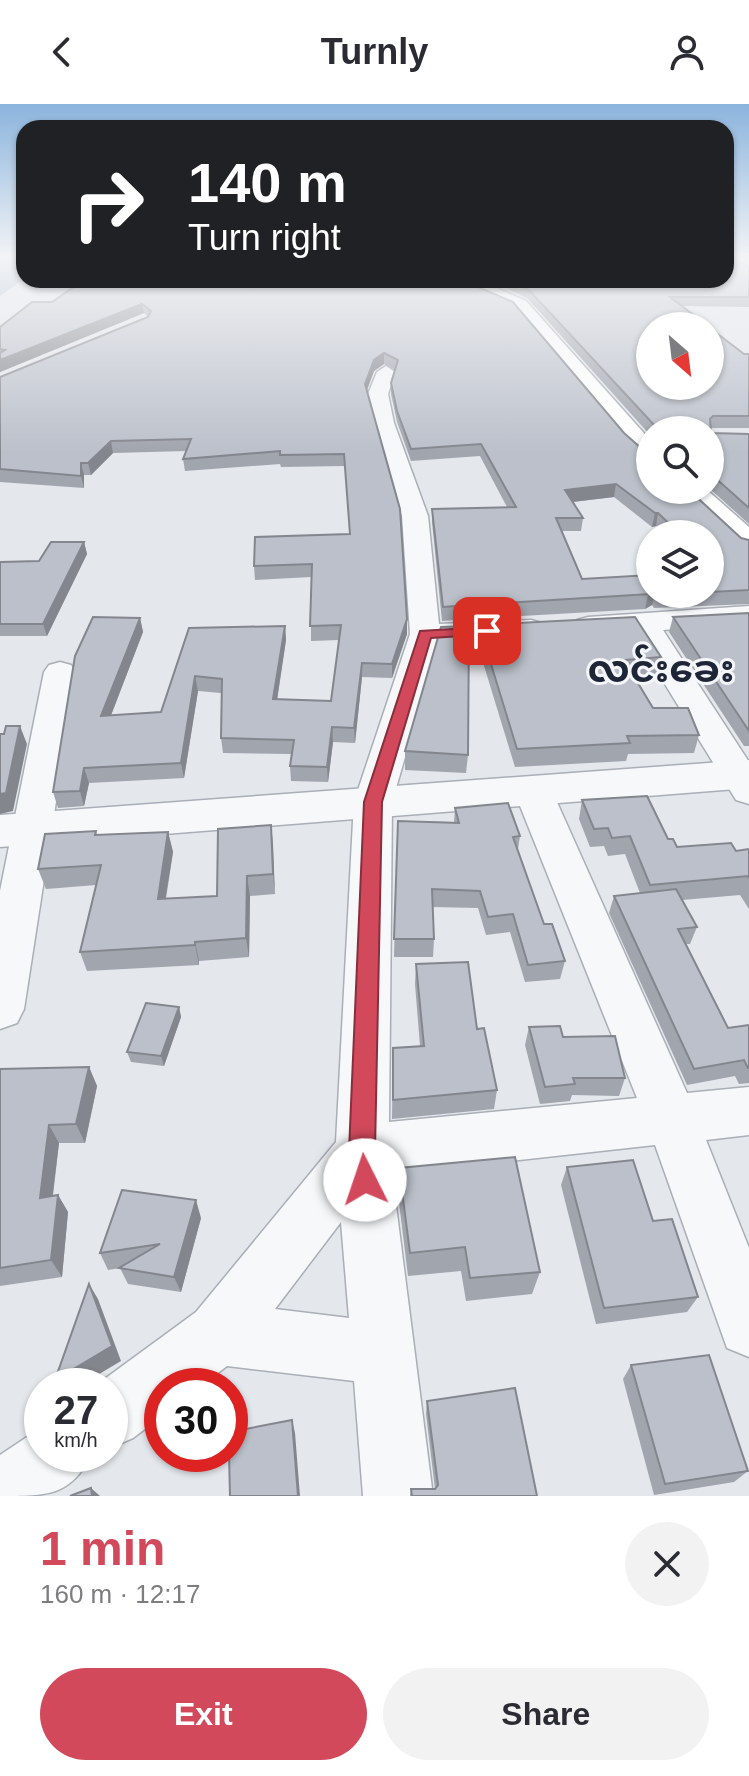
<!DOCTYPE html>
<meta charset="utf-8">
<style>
body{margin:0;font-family:Arial,"Noto Sans Myanmar",sans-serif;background:#f2f2f3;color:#2b2b33;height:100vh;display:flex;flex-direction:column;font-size:30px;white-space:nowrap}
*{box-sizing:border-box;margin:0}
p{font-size:26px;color:#7c7c81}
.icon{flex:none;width:44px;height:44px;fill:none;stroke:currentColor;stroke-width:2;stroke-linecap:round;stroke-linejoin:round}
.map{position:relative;height:1392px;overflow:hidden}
.sheet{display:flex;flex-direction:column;background:#fff;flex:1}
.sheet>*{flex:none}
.hud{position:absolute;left:16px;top:16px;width:718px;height:168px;border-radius:24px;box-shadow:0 2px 6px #0004;background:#202124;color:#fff;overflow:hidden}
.needle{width:52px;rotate:152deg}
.buttons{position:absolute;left:636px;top:208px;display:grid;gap:16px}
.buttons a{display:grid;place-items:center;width:88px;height:88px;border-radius:50%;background:#fff;box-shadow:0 2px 6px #0004;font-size:40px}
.speed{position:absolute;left:24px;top:1264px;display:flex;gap:16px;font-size:40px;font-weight:700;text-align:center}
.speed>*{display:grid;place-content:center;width:104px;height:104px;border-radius:50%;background:#fff;box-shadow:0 2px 6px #0004;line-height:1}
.speed small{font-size:20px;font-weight:400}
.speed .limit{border:12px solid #d22;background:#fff;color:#111}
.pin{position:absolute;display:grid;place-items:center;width:68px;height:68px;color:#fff;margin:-34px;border-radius:16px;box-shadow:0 4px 12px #0006}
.me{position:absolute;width:88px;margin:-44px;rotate:356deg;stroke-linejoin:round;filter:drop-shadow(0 0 6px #0008)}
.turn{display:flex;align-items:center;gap:28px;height:168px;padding:0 40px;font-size:36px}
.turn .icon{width:104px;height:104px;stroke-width:2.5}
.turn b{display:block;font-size:56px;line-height:68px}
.round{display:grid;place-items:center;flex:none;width:84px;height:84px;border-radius:42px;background:#f2f2f3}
.overview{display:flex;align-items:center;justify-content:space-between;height:136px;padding:0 40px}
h1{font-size:48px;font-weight:600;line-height:60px;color:#d1495b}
.cta{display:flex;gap:16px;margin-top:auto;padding:16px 40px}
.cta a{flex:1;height:92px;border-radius:48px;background:#d1495b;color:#fff;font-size:32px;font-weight:600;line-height:92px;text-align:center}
.cta a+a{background:#f2f2f3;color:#2b2b33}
header{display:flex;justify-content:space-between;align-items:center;height:104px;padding:0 40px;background:#fff;font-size:36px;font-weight:600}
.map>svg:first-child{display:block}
</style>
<header><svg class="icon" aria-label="back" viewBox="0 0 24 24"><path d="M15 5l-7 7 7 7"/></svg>Turnly<svg class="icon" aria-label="person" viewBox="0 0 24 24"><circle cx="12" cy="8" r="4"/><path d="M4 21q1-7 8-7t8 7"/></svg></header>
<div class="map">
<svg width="749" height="1392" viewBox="0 0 749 1392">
<rect width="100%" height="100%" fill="#e4e7ec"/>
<path fill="#9fb4cc" d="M 0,153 L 24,153 L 24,175 L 0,192 Z"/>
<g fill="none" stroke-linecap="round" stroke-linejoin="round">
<g stroke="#a9aeb7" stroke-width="3">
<path id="minor" d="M 386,262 L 395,268 L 388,290 L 394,319 L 428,412 L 439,520 L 531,516 L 542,519 L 546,525 L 542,531 L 531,534 L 438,539 L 392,698 L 389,1018 L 637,994 L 514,687 L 520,678 L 533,674 L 546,678 L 552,687 L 687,989 L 749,983 L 749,1031 L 706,1036 L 749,1144 L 749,1253 L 727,1244 L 655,1041 L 392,1070 L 433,1392 L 363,1392 L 354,1277 L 227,1262 L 201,1282 L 162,1282 L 162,1312 L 133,1334 L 110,1344 L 110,1282 L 95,1282 L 196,1208 L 336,1038 L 354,698 L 410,530 L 402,412 L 374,319 L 368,290 L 377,268 ZM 341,1118 L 349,1214 L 275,1205 Z
M 749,502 L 749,520 L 663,526 L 749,658 L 749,700 L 736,696 L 633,528 L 588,531 L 577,528 L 573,522 L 577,516 L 588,513 Z
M 60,558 L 71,561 L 76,568 L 24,905 L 17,919 L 0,925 L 0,787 L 44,568 L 49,561 Z
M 42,1323 L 42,1350 L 92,1350 C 70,1392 49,1392 0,1392 L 0,1351 Z"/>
</g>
<g stroke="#a9aeb7" stroke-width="3">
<path id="tertiary" d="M 749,656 L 749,684 L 0,743 L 0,711 Z"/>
</g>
<g stroke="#a9aeb7" stroke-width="3">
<path id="secondary" d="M 469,176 L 485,176 L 487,180 L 526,197 L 650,336 L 650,357 L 641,354 L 624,339 L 514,205 L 474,187 Z
M 677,386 L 707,386 L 749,423 L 749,448 L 738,445 Z"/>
</g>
<use href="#minor" fill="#f7f8fa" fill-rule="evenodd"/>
<use href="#tertiary" fill="#f7f8fa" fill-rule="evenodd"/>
<use href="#secondary" fill="#fff" fill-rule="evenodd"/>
</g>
<path fill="#a1a5ae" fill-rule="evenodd" d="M 749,163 L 749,203 L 682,202 L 744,250 L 749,250 L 749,324 L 711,324 L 711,329 L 749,330 L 749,420 L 710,385 L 710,326 L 650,326 L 650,331 L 528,195 L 491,176 L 726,176 Z
M 473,181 L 650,386 L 741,434 L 749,436 L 749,500 L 654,504 L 652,501 L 645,505 L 470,515 L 468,509 L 468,515 L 442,517 L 432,418 L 432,405 L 507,403 L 480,352 L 411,357 L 397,318 L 391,290 L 391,279 L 395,266 L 384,260 L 374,267 L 367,286 L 407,515 L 407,530 L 392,574 L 362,573 L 355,639 L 333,638 L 328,678 L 291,677 L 290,662 L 291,650 L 223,649 L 221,634 L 221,589 L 198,587 L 184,674 L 89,679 L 84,702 L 58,704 L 53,688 L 140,514 L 143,528 L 111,611 L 161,608 L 189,524 L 285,522 L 286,536 L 277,595 L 331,597 L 339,536 L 311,537 L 311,473 L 255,476 L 254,462 L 350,430 L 345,362 L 281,363 L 280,360 L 185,367 L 183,355 L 186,347 L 113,349 L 91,371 L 84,371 L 84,384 L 0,378 L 0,273 L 148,213 L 144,209 L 0,268 L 0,223 L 32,198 ZM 614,393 L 652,423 L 656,422 L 664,430 L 710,430 L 710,490 L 650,490 L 582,475 L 562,427 L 581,427 L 583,414 L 573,398 Z
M 84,438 L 87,450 L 47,532 L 0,532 L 0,458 L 39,457 Z
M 749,509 L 749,642 L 744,642 L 669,528 L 673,513 Z
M 479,521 L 661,553 L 656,571 L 634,573 L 653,604 L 699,631 L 694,649 L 628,650 L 626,657 L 515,663 L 477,539 Z
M 405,647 L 468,651 L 466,669 L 405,666 Z
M 582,696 L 668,735 L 677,743 L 736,747 L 749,745 L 749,805 L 740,791 L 682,796 L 697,823 L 690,840 L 686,840 L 728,924 L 749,921 L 749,979 L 739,980 L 735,972 L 687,981 L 609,809 L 614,792 L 640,789 L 625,750 L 608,752 L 604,742 L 590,743 L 579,715 Z
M 455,704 L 520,732 L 518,745 L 544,820 L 565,857 L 560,875 L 525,878 L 510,828 L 486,831 L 478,804 L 432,803 L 434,835 L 433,853 L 394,853 L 398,717 L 454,718 Z
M 271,721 L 275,790 L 250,792 L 249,853 L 199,857 L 199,861 L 87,867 L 80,848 L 96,781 L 46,785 L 38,765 L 96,727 L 97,731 L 168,728 L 173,748 L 166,795 L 217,792 Z
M 416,860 L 477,925 L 497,986 L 494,1005 L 392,1015 L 393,944 L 420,942 L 415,880 Z
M 179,903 L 181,913 L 164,962 L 131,958 L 127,948 Z
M 529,923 L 563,933 L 625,974 L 619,992 L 572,991 L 570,997 L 540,1000 L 525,941 Z
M 89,963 L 97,982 L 85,1039 L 59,1039 L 53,1092 L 58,1091 L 68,1108 L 62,1173 L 0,1182 L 0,965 Z
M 567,1063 L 653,1117 L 698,1193 L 687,1208 L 596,1220 L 561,1081 Z
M 399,1064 L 540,1168 L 532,1190 L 466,1197 L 461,1167 L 408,1172 L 398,1090 Z
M 201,1114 L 181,1188 L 128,1180 L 120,1164 L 108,1166 L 100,1149 Z
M 631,1261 L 748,1367 L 734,1378 L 654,1391 L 623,1275 Z
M 427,1297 L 537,1392 L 410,1392 L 411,1385 L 435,1385 L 426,1310 Z"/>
<path fill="#83868d" d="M 142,200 L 144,209 L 0,268 L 0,256 Z
M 384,249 L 384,260 L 374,267 L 365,291 L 365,280 L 374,256 Z
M 111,337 L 113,349 L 91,371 L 88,359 Z
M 81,359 L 84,371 L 84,384 L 81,372 Z
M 616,380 L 614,393 L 563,399 L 565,386 Z
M 655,409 L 658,409 L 656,422 L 652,423 Z
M 84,438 L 87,450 L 47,532 L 43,520 Z
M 650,490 L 655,490 L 652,501 L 645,505 L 648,491 Z
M 140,514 L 143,528 L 105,627 L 101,612 Z
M 407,515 L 407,530 L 392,574 L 392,560 Z
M 285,522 L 286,536 L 275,610 L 273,595 Z
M 362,559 L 362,573 L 355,639 L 354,624 Z
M 195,572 L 198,587 L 184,674 L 181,659 Z
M 20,622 L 27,640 L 13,707 L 0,710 L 0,690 Z
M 332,623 L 333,638 L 328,678 L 327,663 Z
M 84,664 L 89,679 L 84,702 L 80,687 Z
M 271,721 L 273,740 L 275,790 L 273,770 Z
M 168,728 L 173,748 L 162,815 L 158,795 Z
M 247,772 L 250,792 L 249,853 L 246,834 Z
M 195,838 L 199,857 L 199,861 L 195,841 Z
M 179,903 L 181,913 L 164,962 L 161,952 Z
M 89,963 L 97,982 L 85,1039 L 76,1020 Z
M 49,1021 L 59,1039 L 50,1112 L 40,1094 Z
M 58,1091 L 68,1108 L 62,1173 L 51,1156 Z
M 196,1096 L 201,1114 L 181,1188 L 174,1173 Z
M 89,1180 L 98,1195 L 121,1257 L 79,1282 L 60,1282 L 55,1276 Z
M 292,1316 L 295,1329 L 300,1392 L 298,1392 Z
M 91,1384 L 100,1392 L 92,1392 Z"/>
<path fill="#bbc0ca" stroke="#83868d" stroke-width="2" d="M 726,153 L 732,153 L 749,163 L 749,193 L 670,193 L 708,222 L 650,222 L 650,282 L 710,282 L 710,224 L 744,250 L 749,250 L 749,312 L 713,312 L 710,315 L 711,329 L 749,330 L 749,404 L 712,371 L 710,371 L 710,326 L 655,326 L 655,322 L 529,186 L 510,176 L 726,176 Z
M 84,176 L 471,176 L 473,181 L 513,198 L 624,329 L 641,344 L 650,346 L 650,386 L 689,386 L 741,434 L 749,436 L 749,486 L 710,488 L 710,467 L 719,467 L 710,458 L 710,430 L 680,430 L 658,409 L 655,409 L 616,380 L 565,386 L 583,414 L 556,414 L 582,475 L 650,471 L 650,490 L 472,501 L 469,493 L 469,501 L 443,503 L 432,405 L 516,403 L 481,340 L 411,345 L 397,307 L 391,279 L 398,256 L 384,249 L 374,256 L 365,280 L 400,405 L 407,515 L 392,560 L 362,559 L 354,624 L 332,623 L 327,663 L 290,662 L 294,636 L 221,634 L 222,575 L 195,572 L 181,659 L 84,664 L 80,687 L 53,688 L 75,552 L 93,513 L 140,514 L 101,612 L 161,608 L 189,524 L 285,522 L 273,595 L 331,597 L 341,521 L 310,522 L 312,460 L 254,462 L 255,433 L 350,430 L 344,350 L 280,351 L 280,347 L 183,355 L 191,335 L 111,337 L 88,359 L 81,359 L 81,372 L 0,365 L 0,273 L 148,213 L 151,207 L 142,200 L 0,256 L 0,249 L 5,246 L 0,245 L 0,223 L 32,198 L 52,198 Z
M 51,438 L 84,438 L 43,520 L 0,520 L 0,458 L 39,457 Z
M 749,509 L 749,627 L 673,513 Z
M 635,513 L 661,553 L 624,556 L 653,604 L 688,604 L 699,631 L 627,632 L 630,639 L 517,645 L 479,521 Z
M 469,522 L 468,651 L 405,647 L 441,523 Z
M 6,622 L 20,622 L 6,689 L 0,690 L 0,630 L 4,630 Z
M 647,692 L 668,735 L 673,735 L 677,743 L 731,739 L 736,747 L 749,745 L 749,774 L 748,772 L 650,781 L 630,732 L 612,734 L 608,724 L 594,725 L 582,696 Z
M 508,699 L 520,732 L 513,733 L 544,820 L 552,820 L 565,857 L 528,861 L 513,810 L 488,813 L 480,787 L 432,785 L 434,835 L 394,835 L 398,717 L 459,719 L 455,704 Z
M 271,721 L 273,770 L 247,772 L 246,834 L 195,838 L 195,841 L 80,848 L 101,761 L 38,765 L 45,730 L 96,727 L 95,731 L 168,728 L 158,795 L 217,792 L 218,725 Z
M 676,785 L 697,823 L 678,825 L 728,924 L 749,921 L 749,964 L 748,964 L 744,956 L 694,965 L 614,792 Z
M 468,858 L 477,925 L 484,924 L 497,986 L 393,996 L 393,944 L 424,942 L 416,860 Z
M 146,899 L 179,903 L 161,952 L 127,948 Z
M 560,922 L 563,933 L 615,932 L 625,974 L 573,974 L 575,980 L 545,983 L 529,923 Z
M 89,963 L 76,1020 L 49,1021 L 40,1094 L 58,1091 L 51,1156 L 0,1164 L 0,965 Z
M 515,1053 L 540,1168 L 470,1174 L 465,1143 L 410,1149 L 399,1064 Z
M 633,1056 L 653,1117 L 672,1115 L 698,1193 L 604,1204 L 567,1063 Z
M 122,1086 L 196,1096 L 174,1173 L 119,1164 L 160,1140 L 100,1149 Z
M 89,1180 L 112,1242 L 55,1276 Z
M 709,1251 L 748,1367 L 665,1380 L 631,1261 Z
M 515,1284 L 537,1392 L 412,1392 L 411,1385 L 435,1385 L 438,1381 L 427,1297 Z
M 292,1316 L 298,1392 L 230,1392 L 229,1350 L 230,1328 Z
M 91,1384 L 92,1392 L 70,1392 Z"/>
<linearGradient id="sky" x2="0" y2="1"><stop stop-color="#8bb4dd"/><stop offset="0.44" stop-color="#f3f4f6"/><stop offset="1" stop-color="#f3f4f6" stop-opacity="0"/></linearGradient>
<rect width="749" height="348" fill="url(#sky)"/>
<path fill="#d1495b" stroke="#882f3b" stroke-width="2" d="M 487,523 L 492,524 L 492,530 L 431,534 L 382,698 L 375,1047 L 378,1076 L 374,1085 L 365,1089 L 355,1085 L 349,1047 L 364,698 L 420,527 Z"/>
<g text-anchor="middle" stroke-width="6" stroke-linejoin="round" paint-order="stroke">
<g font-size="38" font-weight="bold" fill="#1d2536" stroke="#f4f6f9">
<text x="661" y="578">လင်းခေး</text>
</g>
</g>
</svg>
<div class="buttons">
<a><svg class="needle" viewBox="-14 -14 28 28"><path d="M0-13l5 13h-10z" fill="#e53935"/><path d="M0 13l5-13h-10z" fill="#7c7c81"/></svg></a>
<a><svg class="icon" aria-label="search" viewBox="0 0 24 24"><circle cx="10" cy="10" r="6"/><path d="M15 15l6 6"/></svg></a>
<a><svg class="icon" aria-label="layers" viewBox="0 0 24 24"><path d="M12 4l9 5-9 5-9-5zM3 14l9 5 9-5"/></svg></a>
</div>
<div class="speed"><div>27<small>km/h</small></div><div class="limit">30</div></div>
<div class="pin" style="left:487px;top:527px;background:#d93025"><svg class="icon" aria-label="arrive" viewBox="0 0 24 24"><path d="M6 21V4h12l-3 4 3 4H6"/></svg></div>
<svg class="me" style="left:365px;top:1076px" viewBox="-20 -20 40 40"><circle r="19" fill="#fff"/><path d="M0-13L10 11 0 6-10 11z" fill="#d1495b"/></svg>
<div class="hud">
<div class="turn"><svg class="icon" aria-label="right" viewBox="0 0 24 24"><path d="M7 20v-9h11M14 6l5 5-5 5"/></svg><div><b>140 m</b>Turn right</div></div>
</div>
</div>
<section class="sheet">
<div class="overview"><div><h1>1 min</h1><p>160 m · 12:17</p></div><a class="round"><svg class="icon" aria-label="close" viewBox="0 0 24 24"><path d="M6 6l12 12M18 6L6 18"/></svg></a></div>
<div class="cta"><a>Exit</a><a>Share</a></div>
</section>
